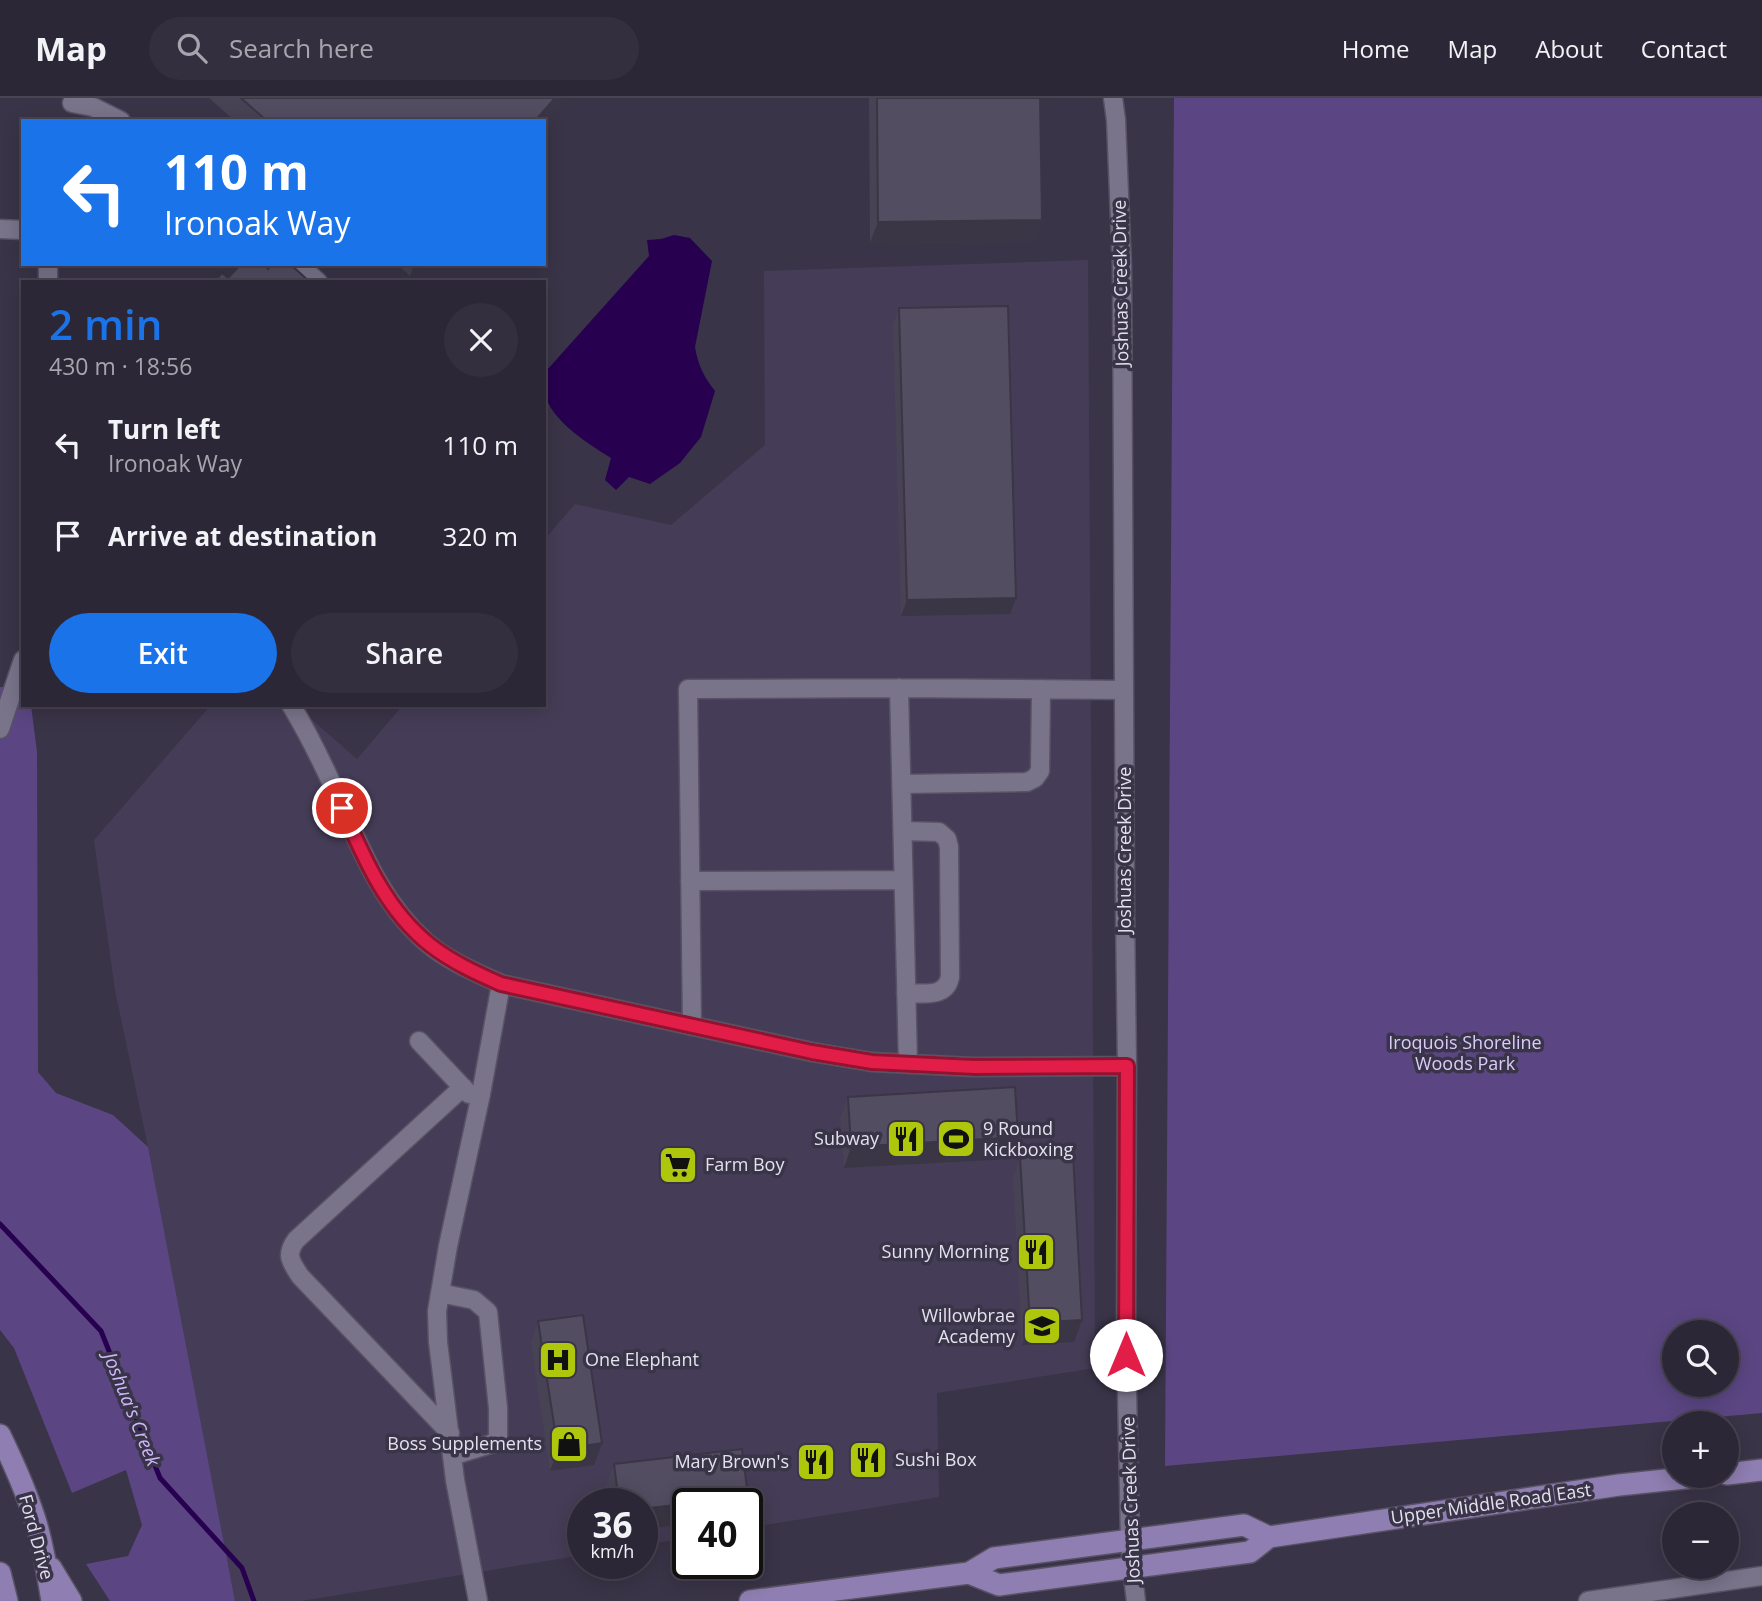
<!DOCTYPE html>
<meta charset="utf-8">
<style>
body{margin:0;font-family:"Open Sans",sans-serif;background:#342f3e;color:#f1f3f6;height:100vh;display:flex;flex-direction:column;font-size:26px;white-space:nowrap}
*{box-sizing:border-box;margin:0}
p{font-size:23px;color:#a6a5ad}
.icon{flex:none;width:38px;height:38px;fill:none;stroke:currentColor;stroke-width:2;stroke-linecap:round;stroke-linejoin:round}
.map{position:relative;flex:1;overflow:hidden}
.drawer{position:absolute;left:21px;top:182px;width:525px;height:427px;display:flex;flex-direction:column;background:#2c2736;border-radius:0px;box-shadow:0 4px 18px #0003,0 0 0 2px #484451}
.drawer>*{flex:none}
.banner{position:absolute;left:21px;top:21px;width:525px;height:147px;border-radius:0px;box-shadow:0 4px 18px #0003,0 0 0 2px #484451;background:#1a73e8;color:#fff;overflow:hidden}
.controls{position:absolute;left:1662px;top:1222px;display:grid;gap:14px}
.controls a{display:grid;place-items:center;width:77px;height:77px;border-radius:50%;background:#2c2736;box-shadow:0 4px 18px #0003,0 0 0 2px #484451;font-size:35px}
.speed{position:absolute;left:567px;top:1390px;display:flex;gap:14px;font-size:35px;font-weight:700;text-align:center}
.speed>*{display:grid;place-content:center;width:91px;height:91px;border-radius:50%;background:#2c2736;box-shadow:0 4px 18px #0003,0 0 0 2px #484451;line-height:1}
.speed small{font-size:18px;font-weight:400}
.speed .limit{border:4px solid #111;border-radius:10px;background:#fff;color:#111}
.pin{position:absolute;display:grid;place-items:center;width:60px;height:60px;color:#fff;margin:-30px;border:4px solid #fff;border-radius:50%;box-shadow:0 2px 7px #0007}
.me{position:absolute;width:77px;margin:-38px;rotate:0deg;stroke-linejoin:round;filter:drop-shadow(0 0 5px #0008)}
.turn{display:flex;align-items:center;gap:24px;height:147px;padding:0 28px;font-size:32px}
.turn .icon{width:91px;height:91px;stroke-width:2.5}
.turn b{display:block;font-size:49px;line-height:60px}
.round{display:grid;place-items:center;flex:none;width:74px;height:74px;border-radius:37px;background:#342f3e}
.head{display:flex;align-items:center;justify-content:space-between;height:119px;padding:0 28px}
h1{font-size:42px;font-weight:600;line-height:52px;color:#1a73e8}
.action{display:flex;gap:14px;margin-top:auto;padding:14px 28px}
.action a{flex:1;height:80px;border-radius:42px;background:#1a73e8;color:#fff;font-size:28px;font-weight:600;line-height:80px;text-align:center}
.action a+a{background:#342f3e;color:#f1f3f6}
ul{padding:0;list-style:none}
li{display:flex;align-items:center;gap:21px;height:91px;padding:0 28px}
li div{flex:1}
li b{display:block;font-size:26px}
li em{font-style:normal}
header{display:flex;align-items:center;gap:42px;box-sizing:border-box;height:98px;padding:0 35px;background:#2c2736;border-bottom:2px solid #484451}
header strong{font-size:33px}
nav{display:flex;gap:38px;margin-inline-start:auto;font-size:24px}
.search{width:490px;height:63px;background:#342f3e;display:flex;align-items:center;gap:18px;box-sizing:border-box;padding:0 24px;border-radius:38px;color:#a6a5ad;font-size:26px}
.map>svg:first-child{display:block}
</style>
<header>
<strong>Map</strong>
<div class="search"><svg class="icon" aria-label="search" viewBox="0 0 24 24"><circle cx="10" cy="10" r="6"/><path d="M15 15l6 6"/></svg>Search here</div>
<nav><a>Home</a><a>Map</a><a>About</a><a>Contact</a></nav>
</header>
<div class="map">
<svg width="1762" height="1503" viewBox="0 0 1762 1503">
<rect width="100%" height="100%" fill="#3a3448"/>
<path fill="#453d57" d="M 1088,162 L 1095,1270 L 937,1295 L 939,1399 L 747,1430 L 747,1405 L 688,1405 L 688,1440 L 642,1447 L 642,1405 L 583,1405 L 583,1457 L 301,1503 L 235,1503 L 148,1049 L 115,892 L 94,742 L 211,607 L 295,607 L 357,661 L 403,607 L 544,607 L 544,442 L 575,406 L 671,427 L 765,347 L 764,173 Z"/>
<path fill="#5b4683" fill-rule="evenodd" d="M 1174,0 L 1762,0 L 1762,1315 L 1165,1368 ZM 1675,1234 L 1727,1234 L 1727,1286 L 1675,1286 Z
M 0,589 L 10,589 L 23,593 L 23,607 L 31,607 L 37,654 L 38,974 L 56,995 L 113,1017 L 148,1049 L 235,1503 L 110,1503 L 86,1466 L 128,1458 L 142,1427 L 126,1372 L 72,1395 L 14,1250 L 0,1232 Z"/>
<path fill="#270050" d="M 674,137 L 690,140 L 712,163 L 695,249 C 698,267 704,279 715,293 L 701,339 L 680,365 L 650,386 L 629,379 L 616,392 L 605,382 L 611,360 C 584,343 530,311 547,272 L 649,158 L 647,142 L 661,141 Z"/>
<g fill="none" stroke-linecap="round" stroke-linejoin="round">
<path stroke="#270050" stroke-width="5" d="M 0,1126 L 101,1233 L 160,1380 L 242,1470 L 254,1503"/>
<g stroke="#585264" stroke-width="21">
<path id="minor" d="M 1113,0 L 1116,22 L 1122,170 L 1125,812 L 1127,968 L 1126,1242 L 1130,1442 L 1132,1470 L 1136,1503
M 72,5 L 93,9 L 121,23
M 0,131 L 23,132
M 298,166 L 318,184
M 48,184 L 48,166
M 899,590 L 908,966
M 291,607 C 303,627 314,648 324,669 C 354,731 373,797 426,844 C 448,863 475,874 501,886 L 812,954 L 872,964 L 973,969 L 1127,968
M 0,631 L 23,562
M 902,686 L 1027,684 L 1035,680 L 1040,673 L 1041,591
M 903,733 L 939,734 L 947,741 L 949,749 L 950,879 C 946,900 923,895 906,895
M 690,783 L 903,782
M 692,928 L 688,591 L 899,590 L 1124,592
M 419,943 L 469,996
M 440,1195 L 474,1202 L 488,1214 L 498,1310 L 498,1339 L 494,1345 L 452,1358
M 450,1335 L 300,1178 C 291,1164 285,1157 296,1142 L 463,989
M 478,1503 L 455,1382 L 438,1244 L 437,1213 L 448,1148 L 481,996 L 501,886
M 1588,1503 L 1762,1478"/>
</g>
<g stroke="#585264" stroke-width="24">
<path id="major" d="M 0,1337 C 14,1366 28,1397 37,1428 C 44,1453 48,1478 52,1503
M 1727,1376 L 1762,1372
M 51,1470 L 71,1503
M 0,1475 L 7,1503
M 969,1475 L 999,1487 L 1250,1454 L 1269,1439 L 1619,1387 L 1713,1377
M 750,1503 L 969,1475 L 994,1460 L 1244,1427 L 1269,1439"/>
</g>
<use href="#minor" stroke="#7a748b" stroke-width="18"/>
<use href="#major" stroke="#8e7eb1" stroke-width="21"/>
</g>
<path fill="#474254" d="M 209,0 L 566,0 L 544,24 L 544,23 L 235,23 Z
M 869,0 L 1040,0 L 1042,122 L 1034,144 L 870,145 Z
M 397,166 L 420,166 L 410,178 Z
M 899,210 L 1010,516 L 901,518 L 893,227 Z
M 848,999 L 1010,1061 L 844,1070 L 840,1020 Z
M 1020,1059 L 1082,1222 L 1074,1244 L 1022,1247 L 1013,1081 Z
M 538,1223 L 594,1367 L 550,1373 L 531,1245 Z
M 614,1366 L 748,1398 L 745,1405 L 688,1405 L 688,1426 L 642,1431 L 642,1405 L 609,1405 L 606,1388 Z"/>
<path fill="#3a3645" d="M 555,0 L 566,0 L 544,24 L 544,23 L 535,23 Z
M 1042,122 L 1034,144 L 870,145 L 878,124 Z
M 414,166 L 420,166 L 410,178 Z
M 1016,500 L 1010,516 L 901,518 L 907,502 Z
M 1018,1039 L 1010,1061 L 844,1070 L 851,1049 Z
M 1082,1222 L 1074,1244 L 1022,1247 L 1030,1225 Z
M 602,1345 L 594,1367 L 550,1373 L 558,1352 Z
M 748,1398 L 745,1405 L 688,1405 L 688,1426 L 642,1431 L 642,1411 Z"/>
<path fill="#534d62" stroke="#3a3645" stroke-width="2" d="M 241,0 L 555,0 L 535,23 L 267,23 Z
M 877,0 L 1040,0 L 1042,122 L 878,124 Z
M 241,166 L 263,166 L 268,171 L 271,166 L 290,166 L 310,184 L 214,184 L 222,175 L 228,180 Z
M 1008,208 L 1016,500 L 907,502 L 899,210 Z
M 1015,989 L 1018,1039 L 851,1049 L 848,999 Z
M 1073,1056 L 1082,1222 L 1030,1225 L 1020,1059 Z
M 583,1217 L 602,1345 L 558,1352 L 538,1223 Z
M 742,1351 L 748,1398 L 642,1411 L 642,1405 L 619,1405 L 614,1366 Z"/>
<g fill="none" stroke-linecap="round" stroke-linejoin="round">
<g stroke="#92132f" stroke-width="18">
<path id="route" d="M 342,710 C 364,760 386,812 430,847 C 452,864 476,875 501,886 L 812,954 L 872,964 L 974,969 L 1127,968 L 1126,1257"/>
</g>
<use href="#route" stroke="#e11d48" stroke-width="12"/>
</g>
<defs>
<g id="restaurant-square" transform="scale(2.0125)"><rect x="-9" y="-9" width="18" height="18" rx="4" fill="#aec60c" stroke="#3a3448"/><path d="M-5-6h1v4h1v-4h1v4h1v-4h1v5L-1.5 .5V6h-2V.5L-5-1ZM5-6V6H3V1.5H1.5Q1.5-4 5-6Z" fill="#111"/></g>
<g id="stadium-square" transform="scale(2.0125)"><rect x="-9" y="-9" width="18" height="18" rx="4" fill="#aec60c" stroke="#3a3448"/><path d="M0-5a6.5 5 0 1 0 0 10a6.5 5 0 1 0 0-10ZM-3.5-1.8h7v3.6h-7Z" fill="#111"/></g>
<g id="supermarket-square" transform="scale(2.0125)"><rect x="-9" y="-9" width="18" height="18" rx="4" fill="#aec60c" stroke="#3a3448"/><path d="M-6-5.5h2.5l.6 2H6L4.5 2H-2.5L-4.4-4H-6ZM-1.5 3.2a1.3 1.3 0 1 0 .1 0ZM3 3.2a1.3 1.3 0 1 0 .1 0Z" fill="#111"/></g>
<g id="school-square" transform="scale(2.0125)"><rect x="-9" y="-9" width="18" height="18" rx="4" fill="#aec60c" stroke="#3a3448"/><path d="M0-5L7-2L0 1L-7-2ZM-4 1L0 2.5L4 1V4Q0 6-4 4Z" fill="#111"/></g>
<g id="hospital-square" transform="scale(2.0125)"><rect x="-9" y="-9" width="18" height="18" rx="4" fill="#aec60c" stroke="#3a3448"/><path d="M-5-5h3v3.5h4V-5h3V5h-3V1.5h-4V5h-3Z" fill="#111"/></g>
<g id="shop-square" transform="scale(2.0125)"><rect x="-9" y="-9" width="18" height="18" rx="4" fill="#aec60c" stroke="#3a3448"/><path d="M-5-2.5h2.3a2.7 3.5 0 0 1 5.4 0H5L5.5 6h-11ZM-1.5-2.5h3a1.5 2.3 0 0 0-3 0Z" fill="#111"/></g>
</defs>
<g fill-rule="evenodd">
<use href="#restaurant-square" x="906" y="1041"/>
<use href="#stadium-square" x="956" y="1041"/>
<use href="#supermarket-square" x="678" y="1067"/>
<use href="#restaurant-square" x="1036" y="1154"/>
<use href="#school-square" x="1042" y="1228"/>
<use href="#hospital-square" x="558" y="1262"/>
<use href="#shop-square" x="569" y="1346"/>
<use href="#restaurant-square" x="868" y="1362"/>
<use href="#restaurant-square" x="816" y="1364"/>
</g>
<g text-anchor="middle" stroke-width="7" stroke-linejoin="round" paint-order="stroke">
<g font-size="18" fill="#e4e1ee" stroke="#3a3448">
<text transform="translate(1121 185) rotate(-91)" y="6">Joshuas Creek Drive</text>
<text transform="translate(1125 752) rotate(-90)" y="6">Joshuas Creek Drive</text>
<text transform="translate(1131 1402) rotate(-92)" y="6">Joshuas Creek Drive</text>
<text transform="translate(1491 1406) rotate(-8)" y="6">Upper Middle Road East</text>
<text transform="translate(36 1439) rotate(75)" y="6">Ford Drive</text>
</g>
<g font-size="18" fill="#daccfa" stroke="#3a3448">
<text x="1465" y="951">Iroquois Shoreline<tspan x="1465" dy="21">Woods Park</tspan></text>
</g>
<g font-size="18" fill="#e4e1ee" stroke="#3a3448" text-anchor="end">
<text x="983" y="1037" text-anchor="start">9 Round<tspan x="983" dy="21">Kickboxing</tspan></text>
<text x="879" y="1047">Subway</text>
<text x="705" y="1073" text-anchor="start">Farm Boy</text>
<text x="1009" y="1160">Sunny Morning</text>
<text x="1015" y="1224">Willowbrae<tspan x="1015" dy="21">Academy</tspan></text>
<text x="585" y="1268" text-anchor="start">One Elephant</text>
<text x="542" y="1352">Boss Supplements</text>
<text x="895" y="1368" text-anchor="start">Sushi Box</text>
<text x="789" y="1370">Mary Brown's</text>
</g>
<g font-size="19" font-style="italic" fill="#ceb9fd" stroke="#3a3448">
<text transform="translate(132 1311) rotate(68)" y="7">Joshua's Creek</text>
</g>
</g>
</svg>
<div class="controls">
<a><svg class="icon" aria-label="search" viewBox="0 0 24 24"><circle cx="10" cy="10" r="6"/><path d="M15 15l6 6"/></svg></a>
<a>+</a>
<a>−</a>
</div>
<div class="speed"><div>36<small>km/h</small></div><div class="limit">40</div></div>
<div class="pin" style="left:342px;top:710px;background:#d93025"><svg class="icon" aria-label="arrive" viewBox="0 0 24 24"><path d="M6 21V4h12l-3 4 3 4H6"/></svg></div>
<svg class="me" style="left:1126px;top:1257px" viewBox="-20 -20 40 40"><circle r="19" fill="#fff"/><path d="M0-13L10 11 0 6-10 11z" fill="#e11d48"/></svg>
<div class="banner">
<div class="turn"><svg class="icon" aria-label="left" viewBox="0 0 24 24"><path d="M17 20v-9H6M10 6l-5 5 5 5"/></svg><div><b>110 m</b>Ironoak Way</div></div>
</div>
<section class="drawer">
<div class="head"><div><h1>2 min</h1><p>430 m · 18:56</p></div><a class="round"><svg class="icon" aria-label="close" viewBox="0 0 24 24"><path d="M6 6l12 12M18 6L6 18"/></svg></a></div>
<ul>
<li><svg class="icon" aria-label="left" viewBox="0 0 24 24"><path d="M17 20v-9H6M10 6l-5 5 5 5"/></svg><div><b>Turn left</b><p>Ironoak Way</p></div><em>110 m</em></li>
<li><svg class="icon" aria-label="arrive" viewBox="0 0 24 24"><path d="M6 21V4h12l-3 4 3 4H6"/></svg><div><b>Arrive at destination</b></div><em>320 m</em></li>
</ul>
<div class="action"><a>Exit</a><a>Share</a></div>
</section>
</div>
